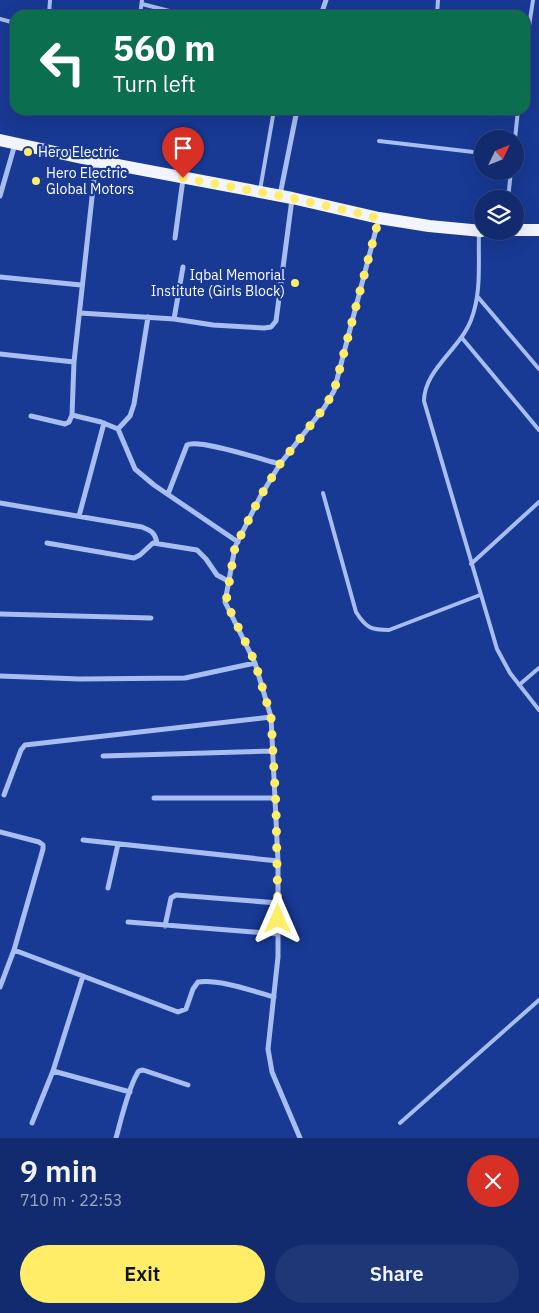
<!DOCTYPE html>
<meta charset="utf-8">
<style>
body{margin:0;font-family:"IBM Plex Sans",sans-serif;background:#1f3777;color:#f1f3f6;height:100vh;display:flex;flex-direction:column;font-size:19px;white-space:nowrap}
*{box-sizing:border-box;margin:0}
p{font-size:16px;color:#9ca7c3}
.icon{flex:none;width:28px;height:28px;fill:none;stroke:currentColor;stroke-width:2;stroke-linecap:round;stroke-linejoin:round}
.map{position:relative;height:1138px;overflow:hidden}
.side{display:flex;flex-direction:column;background:#122b6f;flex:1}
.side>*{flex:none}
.banner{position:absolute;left:10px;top:10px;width:520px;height:105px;border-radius:15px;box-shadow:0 5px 20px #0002,0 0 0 1px #314782;background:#0b6e4f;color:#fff;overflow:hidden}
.needle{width:32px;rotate:47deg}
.fabs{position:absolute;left:474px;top:130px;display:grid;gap:10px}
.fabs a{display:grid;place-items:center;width:50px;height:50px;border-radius:50%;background:#122b6f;box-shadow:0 5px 20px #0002,0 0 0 1px #314782;font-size:25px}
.pin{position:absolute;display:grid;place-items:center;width:42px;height:42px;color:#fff;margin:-51px -21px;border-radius:50% 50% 50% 0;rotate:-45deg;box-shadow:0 0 5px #0007}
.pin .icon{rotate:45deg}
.me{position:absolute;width:55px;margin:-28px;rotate:0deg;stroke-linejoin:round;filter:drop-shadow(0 0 4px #0008)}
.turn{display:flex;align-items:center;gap:18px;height:105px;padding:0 20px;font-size:22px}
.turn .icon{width:65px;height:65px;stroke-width:2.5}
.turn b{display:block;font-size:35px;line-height:42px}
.round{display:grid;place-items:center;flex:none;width:52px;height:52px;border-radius:26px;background:#1f3777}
.head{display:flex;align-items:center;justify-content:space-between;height:85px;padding:0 20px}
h1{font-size:30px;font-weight:600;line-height:38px}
.cta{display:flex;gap:10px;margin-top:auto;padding:10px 20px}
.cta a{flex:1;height:58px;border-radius:30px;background:#ffed68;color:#111;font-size:20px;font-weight:600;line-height:58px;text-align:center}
.cta a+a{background:#1f3777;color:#f1f3f6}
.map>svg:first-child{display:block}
</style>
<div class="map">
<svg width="539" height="1138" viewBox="0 0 539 1138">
<rect width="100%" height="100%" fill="#183994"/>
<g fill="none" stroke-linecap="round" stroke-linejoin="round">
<path stroke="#a8bdf0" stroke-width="4" d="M 142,4 L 185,15
M 49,15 L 50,0
M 140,15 L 142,0
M 437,15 L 438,0
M 0,19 L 15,23
M 525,53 L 533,0
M 13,87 L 15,74
M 515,139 L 518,110
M 379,141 L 482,153
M 260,190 L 274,110
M 508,199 L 511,171
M 479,232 C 478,261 482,292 471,320 C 460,349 424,370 424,401 L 497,649 L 510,673 L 539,710
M 477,296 L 539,369
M 462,338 L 539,430
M 323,493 L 356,612 C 366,628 371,630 389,630 L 480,595
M 471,564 L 539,502
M 519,685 L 539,668
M 400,1123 L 539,1000"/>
<path stroke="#a8bdf0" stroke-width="5" d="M 321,15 L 326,0
M 280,195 L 297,110
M 0,196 L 15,144
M 175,238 L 183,179
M 0,277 L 81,285
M 80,313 L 174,319 L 213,325 L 264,328 L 271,327 L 276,321 L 292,199
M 174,319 L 183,267
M 0,354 L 74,362
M 72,415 L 101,422 L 118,429 L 135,469 L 154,485 L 238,542
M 31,416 L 65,424 L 69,422 L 72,415 L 74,362 L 96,161
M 118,429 L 130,416 L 134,404 L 148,317
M 168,494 L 187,445 C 198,438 263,460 280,464
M 0,503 L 142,527 C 152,531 155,533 157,543
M 79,516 L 104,423
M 47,543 L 134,558 L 140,555 L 153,543 L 197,550 L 206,559 L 217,575 L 228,581
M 0,614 L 151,618
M 0,676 L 80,679 L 185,678 L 255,663
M 103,756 L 272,751
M 4,795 L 21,750 L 25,745 L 271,717
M 154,798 L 275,798
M 0,832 L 39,842 L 43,845 L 43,849 L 14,950 L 0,987
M 83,840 L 278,861
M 108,888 L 118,844
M 128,922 L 278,934
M 165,926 L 171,898 L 176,895 L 278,903
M 14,950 L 178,1012 L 186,1009 L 193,989 L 198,982 C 220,979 252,991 274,997
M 53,1071 L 130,1092
M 32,1123 L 53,1071 L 83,976
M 116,1138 C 121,1120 128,1089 137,1074 C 139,1070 139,1071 143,1070 L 188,1085
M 300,1138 L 272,1072 L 268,1049 L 278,957 L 278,861 L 271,717 L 255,663 L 225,602 L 235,547 L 260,497 L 280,464 L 324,408 L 334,391 L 379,218"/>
<path stroke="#f2f4ff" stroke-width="12" d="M 0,140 L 96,161 L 292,198 L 379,218 L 429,226 L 482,231
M 515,230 L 539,230"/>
</g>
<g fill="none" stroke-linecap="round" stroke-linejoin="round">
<path stroke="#ffed68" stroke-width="9" stroke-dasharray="0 16.2" d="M 183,178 L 292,198 L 379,218 L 334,391 L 324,408 L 280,464 L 260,497 L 235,547 L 226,602 L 255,662 L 271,717 L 276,806 L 278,919"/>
</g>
<g fill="#ffed68" stroke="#183994" stroke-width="2">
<circle cx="28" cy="152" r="5"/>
<circle cx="36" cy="181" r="5"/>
<circle cx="295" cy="283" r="5"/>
</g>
<g text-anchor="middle" stroke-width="4.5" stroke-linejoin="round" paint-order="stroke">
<g font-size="14" fill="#fff" stroke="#183994" text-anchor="start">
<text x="38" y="157">Hero Electric</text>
<text x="46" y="178">Hero Electric<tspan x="46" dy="16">Global Motors</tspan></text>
<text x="285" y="280" text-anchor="end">Iqbal Memorial<tspan x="285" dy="16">Institute (Girls Block)</tspan></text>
</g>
</g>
</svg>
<div class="fabs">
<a><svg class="needle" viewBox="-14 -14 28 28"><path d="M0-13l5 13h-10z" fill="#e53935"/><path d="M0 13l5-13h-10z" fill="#9ca7c3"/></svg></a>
<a><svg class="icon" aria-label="layers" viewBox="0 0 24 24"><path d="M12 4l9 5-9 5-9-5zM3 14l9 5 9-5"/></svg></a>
</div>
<div class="pin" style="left:183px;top:178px;background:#d93025"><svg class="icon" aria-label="arrive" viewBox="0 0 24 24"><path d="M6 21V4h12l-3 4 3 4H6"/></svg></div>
<svg class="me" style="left:278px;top:919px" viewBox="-20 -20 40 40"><path d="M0-17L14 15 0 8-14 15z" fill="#ffed68" stroke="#fff" stroke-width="4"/></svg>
<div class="banner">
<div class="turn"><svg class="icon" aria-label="left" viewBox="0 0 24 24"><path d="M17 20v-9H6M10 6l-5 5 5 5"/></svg><div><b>560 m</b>Turn left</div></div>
</div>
</div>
<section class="side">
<div class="head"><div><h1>9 min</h1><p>710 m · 22:53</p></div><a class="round" style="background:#d93025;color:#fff"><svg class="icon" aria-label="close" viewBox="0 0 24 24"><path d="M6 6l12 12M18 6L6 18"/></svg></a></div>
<div class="cta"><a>Exit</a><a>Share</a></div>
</section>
